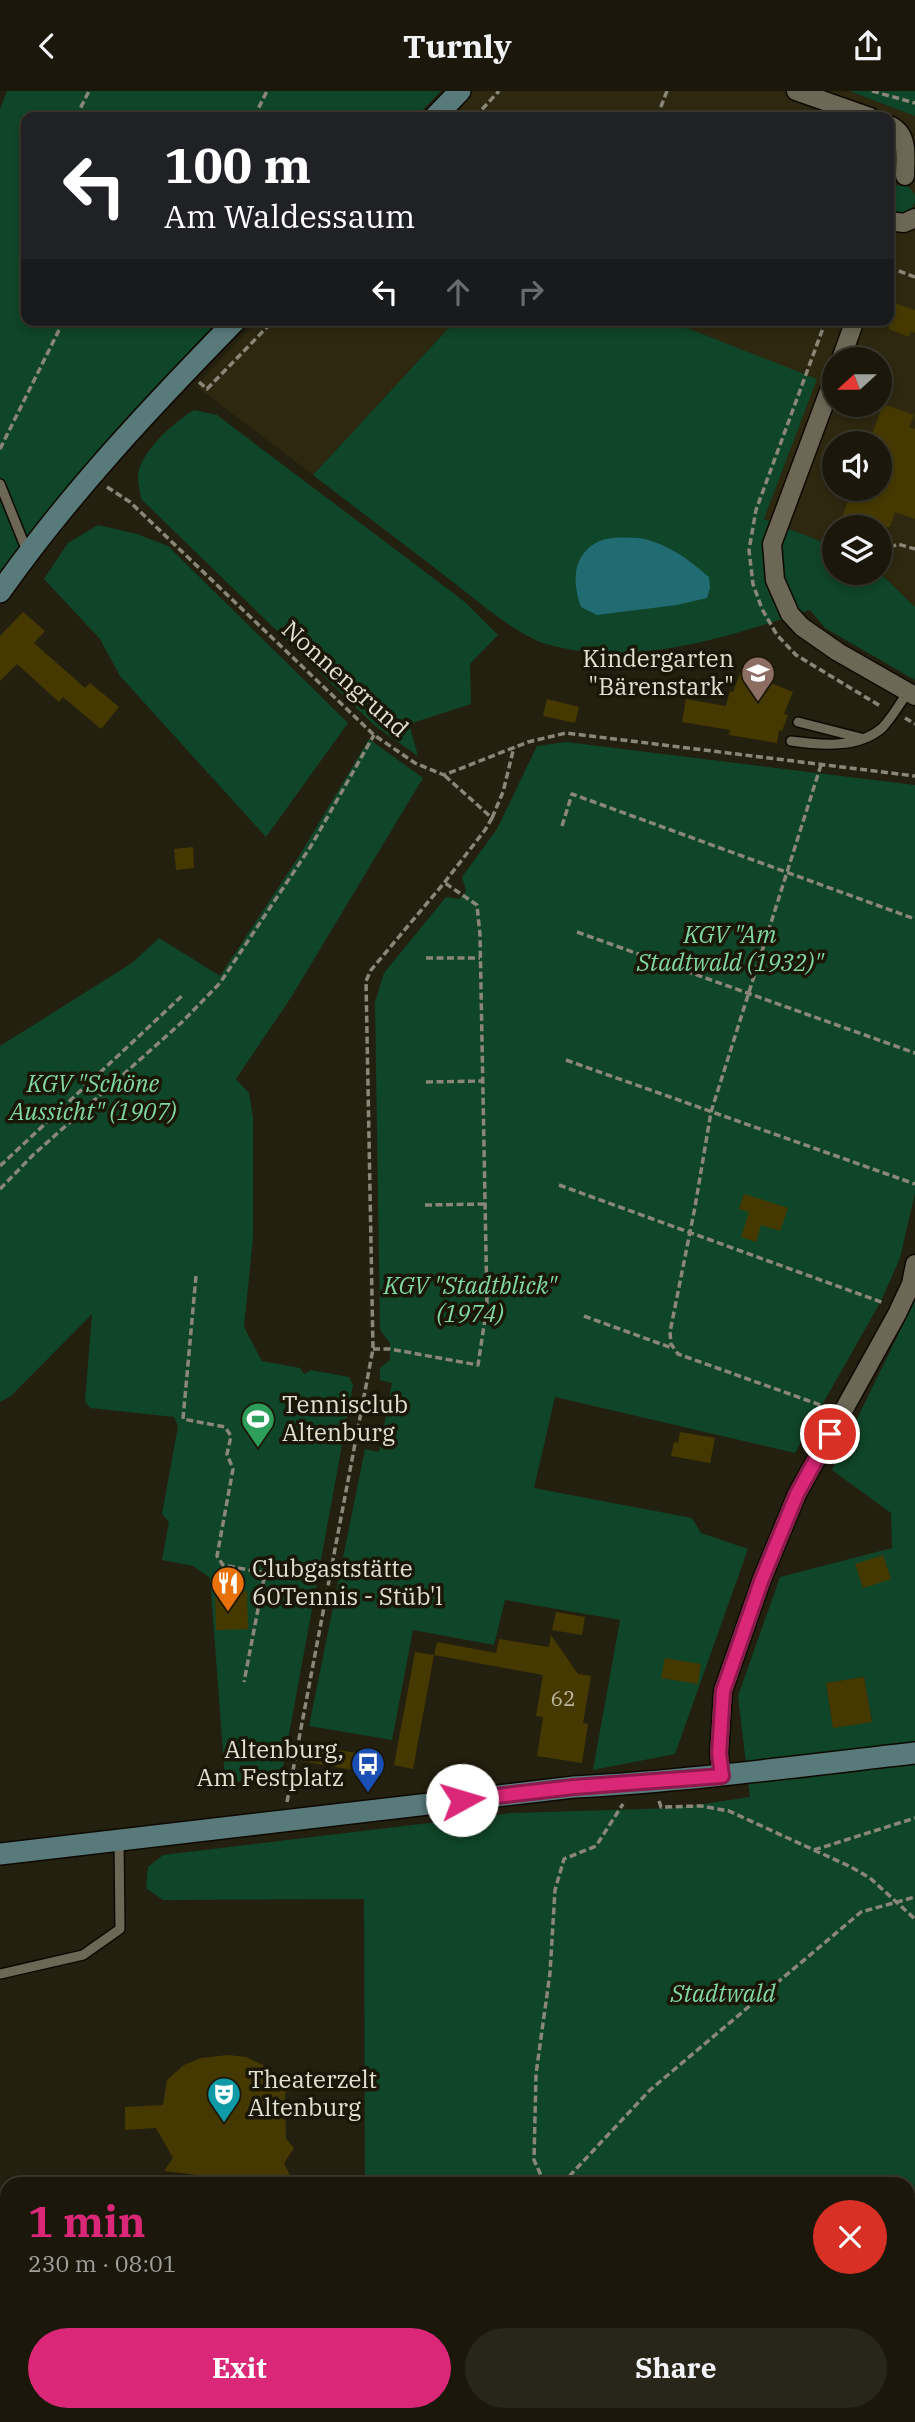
<!DOCTYPE html>
<meta charset="utf-8">
<style>
body{margin:0;font-family:"IBM Plex Serif",serif;background:#282519;color:#f1f3f6;height:100vh;display:flex;flex-direction:column;font-size:26px;white-space:nowrap}
*{box-sizing:border-box;margin:0}
p{font-size:23px;color:#a0a09d}
.icon{flex:none;width:38px;height:38px;fill:none;stroke:currentColor;stroke-width:2;stroke-linecap:round;stroke-linejoin:round}
.map{position:relative;flex:1;overflow:hidden}
.details{position:absolute;left:0px;top:2086px;width:915px;height:245px;display:flex;flex-direction:column;background:#1b180b;border-radius:21px 21px 0 0;box-shadow:0 4px 10px #0003,0 0 0 2px #39372c}
.details>*{flex:none}
.hud{position:absolute;left:21px;top:21px;width:873px;height:214px;border-radius:14px;box-shadow:0 4px 10px #0003,0 0 0 2px #39372c;background:#202124;color:#fff;overflow:hidden}
.needle{width:46px;rotate:249deg}
.buttons{position:absolute;left:822px;top:256px;display:grid;gap:14px}
.buttons a{display:grid;place-items:center;width:70px;height:70px;border-radius:50%;background:#1b180b;box-shadow:0 4px 10px #0003,0 0 0 2px #39372c;font-size:35px}
.pin{position:absolute;display:grid;place-items:center;width:60px;height:60px;color:#fff;margin:-30px;border:4px solid #fff;border-radius:50%;box-shadow:0 2px 7px #0007}
.me{position:absolute;width:77px;margin:-38px;rotate:84deg;stroke-linejoin:round;filter:drop-shadow(0 0 5px #0008)}
.turn{display:flex;align-items:center;gap:24px;height:147px;padding:0 28px;font-size:32px}
.turn .icon{width:91px;height:91px;stroke-width:2.5}
.turn b{display:block;font-size:49px;line-height:60px}
.lanes{display:flex;align-items:center;height:66px;padding:0 28px;background:#0003;justify-content:center;gap:35px;direction:ltr}
.lanes .off{opacity:.35}
.round{display:grid;place-items:center;flex:none;width:74px;height:74px;border-radius:37px;background:#282519}
.summary{display:flex;align-items:center;justify-content:space-between;height:119px;padding:0 28px}
h1{font-size:42px;font-weight:800;line-height:52px;color:#db2777}
.button{display:flex;gap:14px;margin-top:auto;padding:14px 28px}
.button a{flex:1;height:80px;border-radius:42px;background:#db2777;color:#fff;font-size:28px;font-weight:800;line-height:80px;text-align:center}
.button a+a{background:#282519;color:#f1f3f6}
header{display:flex;justify-content:space-between;align-items:center;height:91px;padding:0 28px;background:#1b180b;font-size:32px;font-weight:800}
.map>svg:first-child{display:block}
</style>
<header><svg class="icon" aria-label="back" viewBox="0 0 24 24"><path d="M15 5l-7 7 7 7"/></svg>Turnly<svg class="icon" aria-label="share" viewBox="0 0 24 24"><path d="M12 15V3M7 8l5-5 5 5M5 13v7h14v-7"/></svg></header>
<div class="map">
<svg width="915" height="2331" viewBox="0 0 915 2331">
<rect width="100%" height="100%" fill="#24200f"/>
<path fill="#2e2810" fill-rule="evenodd" d="M 474,0 L 849,0 L 915,25 L 915,516 L 879,481 L 880,436 L 835,436 L 835,456 L 764,428 L 816,288 L 667,229 L 889,229 L 889,26 L 449,26 ZM 835,268 L 880,268 L 880,313 L 835,313 ZM 835,352 L 880,352 L 880,397 L 835,397 Z
M 258,229 L 456,229 L 313,384 L 196,295 Z"/>
<path fill="#0f4528" fill-rule="evenodd" d="M 7,0 L 441,0 L 416,26 L 26,26 L 26,229 L 219,229 C 141,310 67,395 0,485 L 0,18 Z
M 849,0 L 915,0 L 915,25 Z
M887 108a14 14 0 1 1 28 0a14 14 0 1 1-28 0Z
M 456,229 L 667,229 L 817,288 L 764,428 L 835,456 L 835,481 L 879,481 L 915,516 L 915,589 L 825,537 L 810,519 C 730,545 635,577 550,554 C 521,547 481,513 457,494 C 409,457 361,421 313,384 Z
M 194,319 L 217,324 L 465,511 L 498,544 L 470,573 L 471,613 L 409,633 L 418,665 L 375,635 L 141,408 C 140,401 138,392 138,385 C 139,362 175,330 194,319 Z
M 98,434 L 137,443 L 168,455 L 348,632 L 266,746 L 120,585 L 100,548 L 44,488 L 68,452 Z
M 369,648 L 423,687 L 290,908 L 236,988 L 249,1002 L 253,1026 L 253,1147 L 244,1236 L 262,1270 L 300,1277 L 304,1283 L 311,1279 L 349,1286 L 353,1294 L 281,1687 L 230,1691 L 225,1688 L 210,1487 L 193,1475 L 162,1469 L 169,1431 L 162,1423 L 178,1335 L 174,1326 L 90,1317 L 85,1310 L 92,1223 L 11,1305 L 0,1311 L 0,955 L 132,872 L 159,847 L 220,885 L 301,762 Z
M 566,651 L 915,694 L 915,1102 L 900,1167 L 881,1210 L 795,1362 L 555,1306 L 534,1397 L 692,1427 L 701,1442 L 748,1458 L 675,1663 L 593,1679 L 620,1529 L 505,1509 L 494,1554 L 413,1539 L 392,1649 L 309,1635 L 365,1358 L 379,1361 L 392,1292 L 380,1289 L 380,1277 L 390,1269 L 390,1252 L 380,1239 L 375,911 L 384,882 L 446,806 L 459,808 L 466,800 L 462,786 L 497,738 L 537,655 Z
M 915,1209 L 915,2331 L 0,2331 L 0,2142 L 7,2144 L 7,2324 L 908,2324 L 908,2093 L 365,2093 L 364,1808 L 163,1809 L 146,1797 L 148,1776 L 163,1764 L 512,1722 L 676,1717 L 750,1706 L 738,1605 L 780,1486 L 892,1457 L 891,1422 L 832,1379 ZM 864,1586 L 872,1630 L 833,1636 L 826,1592 Z"/>
<path fill="#216b73" d="M 639,447 C 667,452 688,468 709,486 L 710,497 L 707,507 L 677,514 L 597,524 L 581,516 C 572,492 572,462 600,450 C 611,445 628,447 639,447 Z
M 357,2324 L 414,2324 L 421,2331 L 352,2331 Z"/>
<path fill="#463900" d="M 889,210 L 915,219 L 915,242 L 911,240 L 909,246 L 889,238 Z
M 883,313 L 914,324 L 909,336 L 915,338 L 915,428 L 895,421 L 890,436 L 860,436 L 841,429 L 853,397 L 880,397 L 880,352 L 869,352 Z
M 23,521 L 45,540 L 34,552 L 85,597 L 90,592 L 119,616 L 101,638 L 63,606 L 59,611 L 17,573 L 0,590 L 0,545 Z
M 741,580 L 793,601 L 784,623 L 788,624 L 782,640 L 779,639 L 777,652 L 729,644 L 730,639 L 682,631 L 686,608 L 726,615 L 730,600 L 733,601 Z
M 547,608 L 579,616 L 575,632 L 543,625 Z
M 193,756 L 194,777 L 176,779 L 174,758 Z
M 744,1103 L 788,1117 L 780,1140 L 761,1134 L 756,1151 L 741,1146 L 749,1121 L 739,1118 Z
M 680,1341 L 715,1347 L 710,1372 L 671,1365 L 674,1351 L 678,1352 Z
M 883,1464 L 891,1488 L 863,1497 L 855,1473 Z
M 247,1500 L 248,1538 L 216,1539 L 215,1501 Z
M 556,1521 L 585,1526 L 582,1544 L 552,1539 Z
M 551,1544 L 578,1583 L 591,1585 L 583,1632 L 588,1633 L 582,1672 L 537,1665 L 543,1626 L 536,1625 L 543,1584 L 434,1564 L 437,1551 L 496,1562 L 499,1548 L 549,1556 Z
M 415,1561 L 434,1564 L 413,1678 L 394,1674 Z
M 665,1567 L 701,1573 L 698,1593 L 661,1587 Z
M 864,1586 L 872,1631 L 833,1637 L 826,1592 Z
M 304,1653 L 385,1667 L 382,1684 L 301,1670 Z
M 228,1964 L 246,1966 L 263,1974 L 276,1985 L 287,1980 L 294,1997 L 285,2002 L 286,2048 L 294,2057 L 284,2072 L 294,2093 L 264,2093 L 258,2085 L 223,2087 L 164,2080 L 173,2067 L 156,2037 L 125,2039 L 125,2016 L 163,2014 L 167,1989 L 184,1974 L 201,1967 Z"/>
<g fill="none" stroke-linecap="round" stroke-linejoin="round">
<g stroke="#0e0900" stroke-width="12">
<path id="lane" d="M 0,393 L 27,460
M 798,631 L 861,647
M 791,650 C 819,654 858,658 882,637 C 892,627 900,612 908,601
M 0,1883 L 83,1864 L 120,1838 L 119,1750"/>
</g>
<g stroke="#0e0900" stroke-width="21">
<path id="street" d="M 796,0 L 870,26
M 889,34 C 910,43 905,66 905,85
M 889,130 L 904,132 L 915,127
M 841,268 L 855,229
M 835,284 L 772,453 L 775,489 L 790,523 L 802,536 L 838,561 L 915,605
M 722,1685 L 719,1663 L 723,1600 L 762,1488 L 797,1403 L 897,1223 L 911,1193 L 915,1173"/>
</g>
<g stroke="#0e0900" stroke-width="24">
<path id="secondary" d="M 435,26 L 460,0
M 0,501 C 69,403 152,315 236,229
M 0,1763 L 574,1696 C 688,1690 801,1675 915,1662"/>
</g>
<path stroke="#8a8779" stroke-width="3.5" stroke-dasharray="7 3.5" stroke-linecap="butt" d="M 872,0 L 915,12
M 478,23 L 488,26
M 76,26 L 89,0
M 254,26 L 267,0
M 475,26 L 499,0
M 657,26 L 667,0
M 889,176 L 915,186
M 826,229 L 756,419 L 749,459 L 753,493 L 762,518 L 777,544 L 796,564 L 882,616
M 199,291 L 207,298 L 274,229
M 0,358 L 64,229
M 107,396 L 130,411 L 374,644 L 415,672 L 444,684 L 528,651 L 566,642 L 915,685
M 880,461 L 898,453 L 915,458
M 905,627 L 915,633
M 821,674 L 711,1021 L 695,1116 L 670,1241 L 671,1253 L 678,1263 L 826,1316
M 492,727 L 503,701 L 514,656
M 562,735 L 572,703 L 915,828
M 577,841 L 915,962
M 426,867 L 480,867
M 566,969 L 915,1093
M 426,991 L 482,990
M 61,1016 L 73,1028
M 0,1075 L 184,903
M 559,1094 L 884,1212
M 0,1098 L 33,1064 L 181,932 L 220,892 L 311,755 L 374,644
M 425,1114 L 485,1113
M 196,1185 L 183,1328 L 225,1336 L 231,1345 L 227,1363 L 233,1378 L 217,1465 L 223,1474 L 265,1482 L 244,1591
M 584,1225 L 672,1257
M 373,1258 L 390,1258 L 478,1274 L 487,1215 L 480,844 L 477,814 L 445,792
M 659,1710 L 661,1716 L 701,1715 L 729,1720 L 851,1776 L 870,1787 L 915,1828
M 287,1711 L 373,1258 L 366,890 L 371,879 L 444,792 L 485,739 L 492,727 L 444,684
M 814,1759 L 915,1727
M 545,2093 L 534,2069 L 536,1983 L 550,1882 L 555,1799 L 564,1768 L 596,1755 L 623,1713
M 562,2093 L 650,1999 L 861,1821 L 915,1806
M 908,2253 L 915,2255
M 0,2311 L 7,2313
M 30,2324 L 41,2331
M 629,2324 L 639,2331
M 220,2331 L 247,2324
M 324,2331 L 326,2324"/>
<use href="#lane" stroke="#6d6856" stroke-width="9"/>
<use href="#street" stroke="#6d6856" stroke-width="18"/>
<use href="#secondary" stroke="#597a7b" stroke-width="21"/>
</g>
<g fill="none" stroke-linecap="round" stroke-linejoin="round">
<g stroke="#8e194d" stroke-width="18">
<path id="route" d="M 462,1709 L 574,1696 L 722,1685 L 719,1663 L 723,1600 L 762,1488 L 797,1403 L 830,1343"/>
</g>
<use href="#route" stroke="#db2777" stroke-width="12"/>
</g>
<defs>
<g id="school-pin" transform="scale(1.75)"><path d="M0 17L-7.5 6A9.5 9.5 0 1 1 7.5 6Z" fill="#8d6e63" stroke="#1b1707"/><path d="M0-5L7-2L0 1L-7-2ZM-4 1L0 2.5L4 1V4Q0 6-4 4Z" fill="#fff"/></g>
<g id="stadium-pin" transform="scale(1.75)"><path d="M0 17L-7.5 6A9.5 9.5 0 1 1 7.5 6Z" fill="#2e9e5b" stroke="#1b1707"/><path d="M0-5a6.5 5 0 1 0 0 10a6.5 5 0 1 0 0-10ZM-3.5-1.8h7v3.6h-7Z" fill="#fff"/></g>
<g id="restaurant-pin" transform="scale(1.75)"><path d="M0 17L-7.5 6A9.5 9.5 0 1 1 7.5 6Z" fill="#e8710a" stroke="#1b1707"/><path d="M-5-6h1v4h1v-4h1v4h1v-4h1v5L-1.5 .5V6h-2V.5L-5-1ZM5-6V6H3V1.5H1.5Q1.5-4 5-6Z" fill="#fff"/></g>
<g id="bus-pin" transform="scale(1.75)"><path d="M0 17L-7.5 6A9.5 9.5 0 1 1 7.5 6Z" fill="#1a4fb4" stroke="#1b1707"/><path d="M-5-6H5V4H4V6H2V4H-2V6H-4V4H-5ZM-3.5-4V0h7V-4ZM-3.5 1.2v1.5H-2V1.2ZM2 1.2v1.5H3.5V1.2Z" fill="#fff"/></g>
<g id="theatre-pin" transform="scale(1.75)"><path d="M0 17L-7.5 6A9.5 9.5 0 1 1 7.5 6Z" fill="#0f9aa8" stroke="#1b1707"/><path d="M-5-5.5Q0-4 5-5.5V0Q5 5 0 6Q-5 5-5 0ZM-3.3-2.5H-1v1.5H-3.3ZM1-2.5H3.3v1.5H1ZM-2.8 1Q0 5.5 2.8 1Z" fill="#fff"/></g>
</defs>
<g fill-rule="evenodd">
<use href="#school-pin" x="758" y="582"/>
<use href="#stadium-pin" x="258" y="1328"/>
<use href="#restaurant-pin" x="228" y="1492"/>
<use href="#bus-pin" x="368" y="1673"/>
<use href="#theatre-pin" x="224" y="2003"/>
</g>
<g text-anchor="middle" stroke-width="7" stroke-linejoin="round" paint-order="stroke">
<g font-size="21" fill="#bbb69f">
<text x="563" y="1615">62</text>
</g>
<g font-size="24" fill="#e2dfd4" stroke="#1b1707" text-anchor="start">
<text x="734" y="576" text-anchor="end">Kindergarten<tspan x="734" dy="28">"Bärenstark"</tspan></text>
<text x="282" y="1322">Tennisclub<tspan x="282" dy="28">Altenburg</tspan></text>
<text x="252" y="1486">Clubgaststätte<tspan x="252" dy="28">60Tennis - Stüb'l</tspan></text>
<text x="344" y="1667" text-anchor="end">Altenburg,<tspan x="344" dy="28">Am Festplatz</tspan></text>
<text x="248" y="1997">Theaterzelt<tspan x="248" dy="28">Altenburg</tspan></text>
</g>
<g font-size="24" fill="#e2dfd4" stroke="#1b1707">
<text transform="translate(345 588) rotate(42)" y="8">Nonnengrund</text>
</g>
<g font-size="24" font-style="italic" fill="#80d9a0" stroke="#1b1707">
<text x="730" y="852">KGV "Am<tspan x="730" dy="28">Stadtwald (1932)"</tspan></text>
<text x="93" y="1001">KGV "Schöne<tspan x="93" dy="28">Aussicht" (1907)</tspan></text>
<text x="470" y="1203">KGV "Stadtblick"<tspan x="470" dy="28">(1974)</tspan></text>
<text x="723" y="1911">Stadtwald</text>
</g>
</g>
</svg>
<div class="buttons">
<a><svg class="needle" viewBox="-14 -14 28 28"><path d="M0-13l5 13h-10z" fill="#e53935"/><path d="M0 13l5-13h-10z" fill="#a0a09d"/></svg></a>
<a><svg class="icon" aria-label="sound" viewBox="0 0 24 24"><path d="M4 9h4l5-4v14l-5-4H4zM17 9q2 3 0 6"/></svg></a>
<a><svg class="icon" aria-label="layers" viewBox="0 0 24 24"><path d="M12 4l9 5-9 5-9-5zM3 14l9 5 9-5"/></svg></a>
</div>
<div class="pin" style="left:830px;top:1343px;background:#d93025"><svg class="icon" aria-label="arrive" viewBox="0 0 24 24"><path d="M6 21V4h12l-3 4 3 4H6"/></svg></div>
<svg class="me" style="left:462px;top:1709px" viewBox="-20 -20 40 40"><circle r="19" fill="#fff"/><path d="M0-13L10 11 0 6-10 11z" fill="#db2777"/></svg>
<div class="hud">
<div class="turn"><svg class="icon" aria-label="left" viewBox="0 0 24 24"><path d="M17 20v-9H6M10 6l-5 5 5 5"/></svg><div><b>100 m</b>Am Waldessaum</div></div>
<div class="lanes"><svg class="icon" aria-label="left" viewBox="0 0 24 24"><path d="M17 20v-9H6M10 6l-5 5 5 5"/></svg><svg class="icon off" aria-label="ahead" viewBox="0 0 24 24"><path d="M12 20V5M6 11l6-6 6 6"/></svg><svg class="icon off" aria-label="right" viewBox="0 0 24 24"><path d="M7 20v-9h11M14 6l5 5-5 5"/></svg></div>
</div>
<section class="details">
<div class="summary"><div><h1>1 min</h1><p>230 m · 08:01</p></div><a class="round" style="background:#d93025;color:#fff"><svg class="icon" aria-label="close" viewBox="0 0 24 24"><path d="M6 6l12 12M18 6L6 18"/></svg></a></div>
<div class="button"><a>Exit</a><a>Share</a></div>
</section>
</div>
